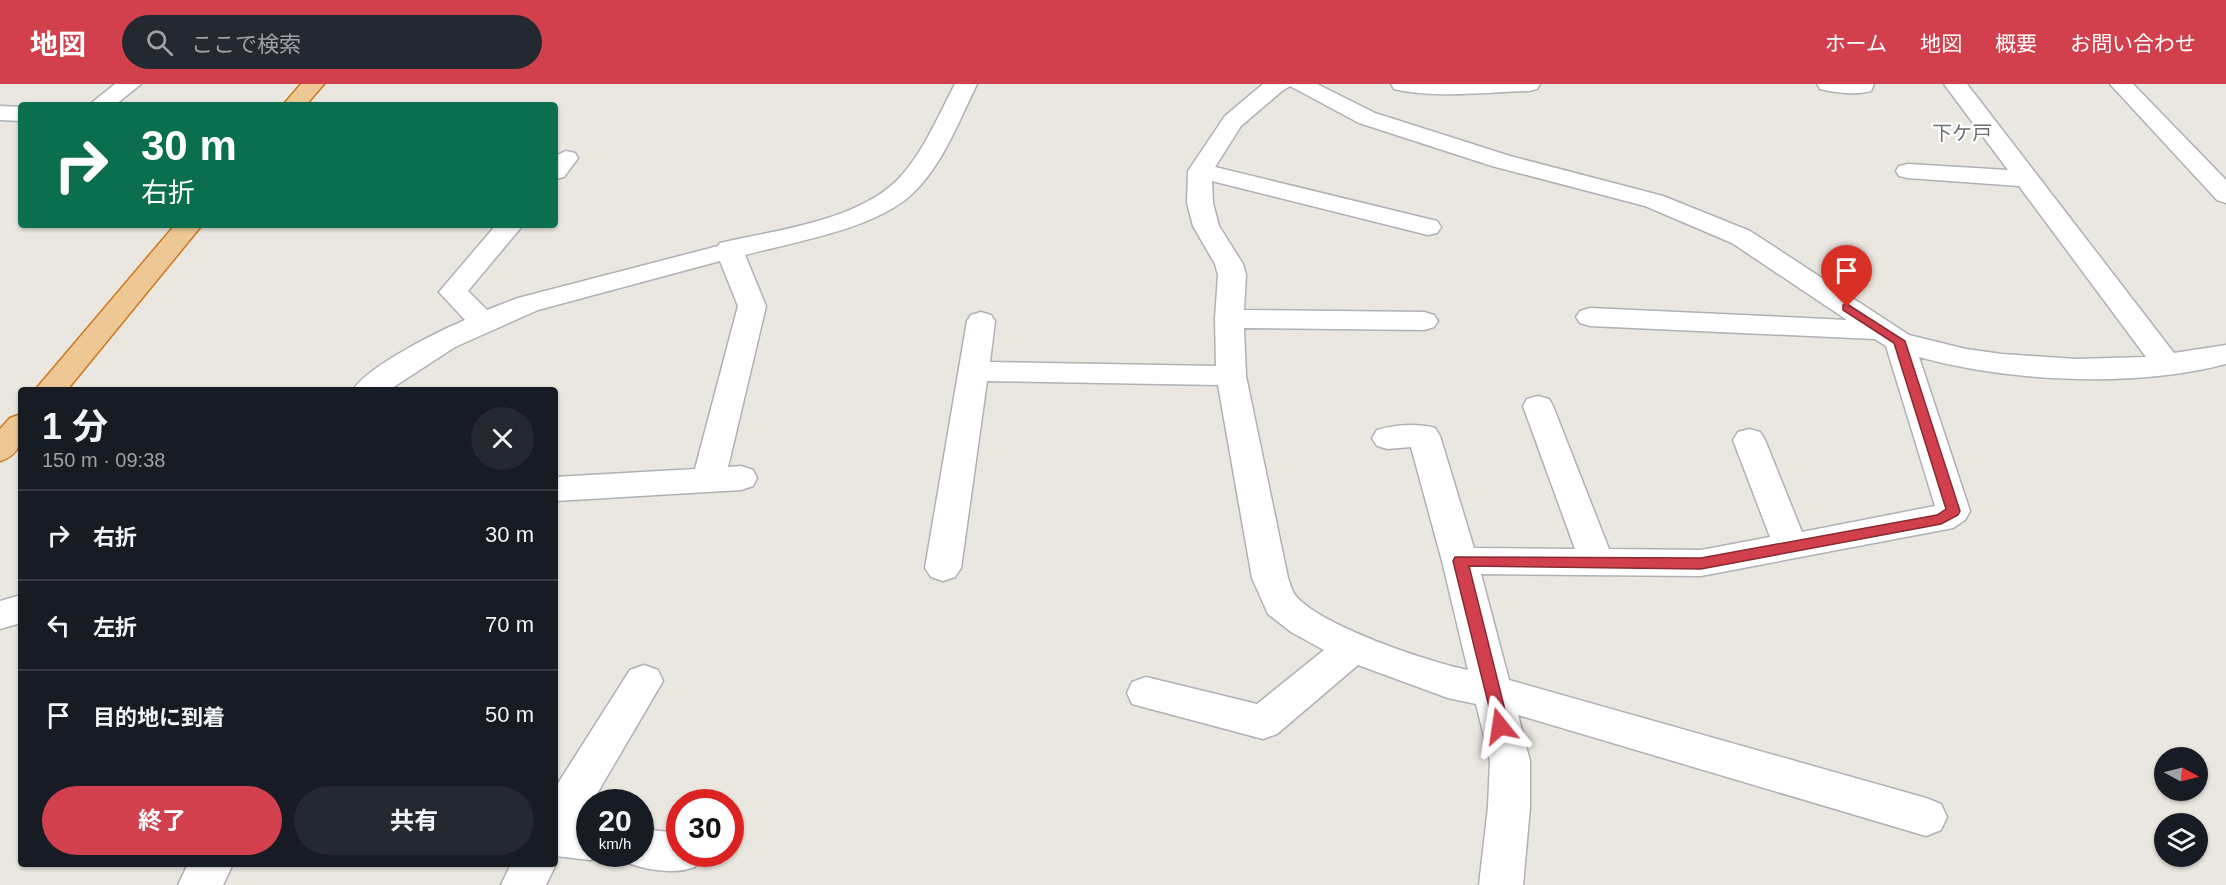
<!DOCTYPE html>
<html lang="ja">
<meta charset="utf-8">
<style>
body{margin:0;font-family:Helvetica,"Noto Sans JP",sans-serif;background:#242831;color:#f1f3f6;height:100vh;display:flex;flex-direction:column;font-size:22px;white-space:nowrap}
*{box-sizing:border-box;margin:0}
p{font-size:20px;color:#9ea1a6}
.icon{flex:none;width:33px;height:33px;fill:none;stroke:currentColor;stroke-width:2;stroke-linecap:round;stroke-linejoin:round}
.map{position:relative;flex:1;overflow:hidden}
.details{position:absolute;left:18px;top:303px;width:540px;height:480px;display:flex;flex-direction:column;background:#171b24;border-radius:6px;box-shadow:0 2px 4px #0004}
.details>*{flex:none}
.top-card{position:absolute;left:18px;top:18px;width:540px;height:126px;border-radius:6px;box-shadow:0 2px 4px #0004;background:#0b6e4f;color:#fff;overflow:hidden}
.needle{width:39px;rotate:97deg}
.tools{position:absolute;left:2154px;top:663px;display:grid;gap:12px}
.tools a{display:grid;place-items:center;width:54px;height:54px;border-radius:50%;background:#171b24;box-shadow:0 2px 4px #0004;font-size:30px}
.speed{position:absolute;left:576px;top:705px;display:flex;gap:12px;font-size:30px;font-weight:700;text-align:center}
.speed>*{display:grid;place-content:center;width:78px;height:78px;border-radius:50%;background:#171b24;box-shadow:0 2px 4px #0004;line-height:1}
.speed small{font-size:15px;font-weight:400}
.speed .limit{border:9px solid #d22;background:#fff;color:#111}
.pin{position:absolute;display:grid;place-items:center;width:51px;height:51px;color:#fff;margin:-62px -26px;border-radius:50% 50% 50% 0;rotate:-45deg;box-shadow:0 0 6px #0007}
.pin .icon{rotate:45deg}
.me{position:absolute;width:66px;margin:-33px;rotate:345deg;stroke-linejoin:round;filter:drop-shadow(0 0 4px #0008)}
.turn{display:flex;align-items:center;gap:21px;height:126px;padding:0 24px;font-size:27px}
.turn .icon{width:78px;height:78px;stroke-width:2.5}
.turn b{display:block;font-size:42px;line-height:51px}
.round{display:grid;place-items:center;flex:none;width:63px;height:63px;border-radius:32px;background:#242831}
.head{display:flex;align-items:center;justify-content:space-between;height:102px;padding:0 24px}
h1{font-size:36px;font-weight:700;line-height:45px}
.button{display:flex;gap:12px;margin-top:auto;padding:12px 24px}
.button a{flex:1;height:69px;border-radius:36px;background:#d1404c;color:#fff;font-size:24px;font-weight:700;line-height:69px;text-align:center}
.button a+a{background:#242831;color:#f1f3f6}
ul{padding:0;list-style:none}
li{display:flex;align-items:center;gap:18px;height:90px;padding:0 24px;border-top:2px solid #363941}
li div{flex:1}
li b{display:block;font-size:22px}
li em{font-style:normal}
header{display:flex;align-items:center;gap:36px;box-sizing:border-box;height:84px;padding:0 30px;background:#d1404c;color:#fff}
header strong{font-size:28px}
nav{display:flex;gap:33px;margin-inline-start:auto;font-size:21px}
.search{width:420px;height:54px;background:#242831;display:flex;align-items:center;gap:15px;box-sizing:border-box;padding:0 21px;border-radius:33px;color:#9ea1a6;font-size:22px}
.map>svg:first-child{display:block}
</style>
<header>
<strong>地図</strong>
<div class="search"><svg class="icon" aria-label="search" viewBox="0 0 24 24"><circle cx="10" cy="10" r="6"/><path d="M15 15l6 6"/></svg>ここで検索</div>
<nav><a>ホーム</a><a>地図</a><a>概要</a><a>お問い合わせ</a></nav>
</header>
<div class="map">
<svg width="2226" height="801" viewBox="0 0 2226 801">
<rect width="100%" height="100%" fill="#eae6e0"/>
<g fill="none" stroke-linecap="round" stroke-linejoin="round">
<g stroke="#aeb2b4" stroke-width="3">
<path id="minor" d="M 115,0 L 141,0 L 115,21 L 89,21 Z
M 955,0 L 977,0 C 959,37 942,82 912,110 C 875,145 794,158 745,171 L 766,222 L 728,383 L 741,382 L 753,386 L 757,394 L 753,402 L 741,406 L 555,417 L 555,393 L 695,385 L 738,222 L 720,177 L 538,226 L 455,263 L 389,306 L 353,306 C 368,282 437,248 465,236 L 439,208 L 496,141 L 523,141 L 468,207 L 487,226 L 518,214 L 718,162 L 720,159 C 775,146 862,137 902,91 C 925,65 939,30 955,0 Z
M 1263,0 L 1317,0 L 1375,29 L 1510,72 L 1663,112 L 1750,147 L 1909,251 L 1966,265 L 2002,270 L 2076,275 L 2146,273 L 2019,102 L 1908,94 L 1899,92 L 1896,87 L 1899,82 L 1908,80 L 2008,86 L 1944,0 L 1967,0 L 2174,269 L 2226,261 L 2226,280 C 2134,304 2010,298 1919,273 L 1970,427 L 1965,436 L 1953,444 L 1701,492 L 1481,490 L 1509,596 L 1926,714 L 1941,720 L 1947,733 L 1941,746 L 1926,752 L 1518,631 L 1530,677 L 1530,723 L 1523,801 L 1479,801 L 1488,723 L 1490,677 L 1476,620 L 1448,614 L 1358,581 L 1277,650 L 1263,655 L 1132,620 L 1127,609 L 1132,598 L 1146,593 L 1257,620 L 1324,566 L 1291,548 L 1268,530 L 1252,494 L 1218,301 L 987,297 L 961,484 L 955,493 L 943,497 L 931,493 L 925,484 L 967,237 L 971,231 L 981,228 L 991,231 L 995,237 L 990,278 L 1216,282 L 1215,235 L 1218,191 L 1215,180 L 1193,142 L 1187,119 L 1188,87 L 1225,32 ZM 1290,2 L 1359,39 L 1492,82 L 1645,122 L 1732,159 L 1847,236 L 1590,224 L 1580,227 L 1576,233 L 1580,239 L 1590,242 L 1875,255 L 1886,262 L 1935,422 L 1802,448 L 1765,356 L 1760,348 L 1749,345 L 1738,348 L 1733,356 L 1770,453 L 1701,466 L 1609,465 L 1553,322 L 1549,315 L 1538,312 L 1527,315 L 1523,322 L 1575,465 L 1474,464 L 1440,352 L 1435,344 C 1417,339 1395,341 1377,346 L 1372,354 L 1377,362 L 1388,365 L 1411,363 L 1442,477 L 1468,586 C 1431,579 1318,541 1295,511 C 1292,507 1290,499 1288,494 L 1246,292 L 1244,244 L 1424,246 L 1434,243 L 1438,237 L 1434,231 L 1424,228 L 1244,226 L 1246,191 L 1243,180 L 1219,142 L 1213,119 L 1212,97 L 1428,151 L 1437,149 L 1441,143 L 1437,137 L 1215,83 L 1241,42 L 1282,7 Z
M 1391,0 L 1540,0 L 1537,5 L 1529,7 C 1485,8 1437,15 1394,5 Z
M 1817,0 L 1874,0 L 1871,7 C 1856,11 1835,9 1820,5 Z
M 2110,0 L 2133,0 L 2226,96 L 2226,119 L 2217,116 Z
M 0,22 L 21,23 L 21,37 L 0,36 Z
M 566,67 L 575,69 L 578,74 L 564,93 L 555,95 L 555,72 Z
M 21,511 L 21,539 L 0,545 L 0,517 Z
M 644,581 L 658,586 L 663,597 L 581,737 L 590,738 L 590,770 L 605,771 L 590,776 L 555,772 L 555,704 L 630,586 Z
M 640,745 L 680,749 L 680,770 L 701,770 L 695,783 C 673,791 647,786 625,778 L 621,770 L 640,770 Z
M 555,779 L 556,780 L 546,801 L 501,801 L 511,780 Z
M 188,780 L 233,780 L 223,801 L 178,801 Z"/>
</g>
<g stroke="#cd791d" stroke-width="3">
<path id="highway" d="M 301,0 L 324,0 L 306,21 L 283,21 Z
M 175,141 L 202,141 L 67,306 L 35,306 Z
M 21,330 C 21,352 24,370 0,377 L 0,345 L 10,334 Z"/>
</g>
<use href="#minor" fill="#fff" fill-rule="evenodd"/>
<use href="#highway" fill="#eec894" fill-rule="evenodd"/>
</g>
<path fill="#d1404c" stroke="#882a31" stroke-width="1.5" d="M 1847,220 L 1905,257 L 1960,427 L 1958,431 L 1941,440 L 1701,485 L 1469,482 L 1509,642 L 1506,647 L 1500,649 L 1495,647 L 1453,477 L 1455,473 L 1701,474 L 1937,431 L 1946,425 L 1894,259 L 1843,226 L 1843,221 Z"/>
<g text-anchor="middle" stroke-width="4.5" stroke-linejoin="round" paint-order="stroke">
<g font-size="20" fill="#6a6f71" stroke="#fff">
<text x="1962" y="56">下ケ戸</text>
</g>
</g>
</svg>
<div class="tools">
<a><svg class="needle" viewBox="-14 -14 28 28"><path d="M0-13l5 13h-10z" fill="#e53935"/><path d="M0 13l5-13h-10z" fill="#9ea1a6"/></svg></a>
<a><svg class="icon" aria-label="layers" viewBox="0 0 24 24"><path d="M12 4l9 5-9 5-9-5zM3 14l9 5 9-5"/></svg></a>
</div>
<div class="speed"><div>20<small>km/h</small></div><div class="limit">30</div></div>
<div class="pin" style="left:1847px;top:223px;background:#d93025"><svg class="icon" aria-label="arrive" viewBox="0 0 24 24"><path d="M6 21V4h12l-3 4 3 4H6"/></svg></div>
<svg class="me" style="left:1500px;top:642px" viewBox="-20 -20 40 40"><path d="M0-17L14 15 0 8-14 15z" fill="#d1404c" stroke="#fff" stroke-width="4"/></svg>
<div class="top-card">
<div class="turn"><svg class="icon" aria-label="right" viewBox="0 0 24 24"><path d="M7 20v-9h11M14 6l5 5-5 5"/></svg><div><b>30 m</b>右折</div></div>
</div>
<section class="details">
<div class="head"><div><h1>1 分</h1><p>150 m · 09:38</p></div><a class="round"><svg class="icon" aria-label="close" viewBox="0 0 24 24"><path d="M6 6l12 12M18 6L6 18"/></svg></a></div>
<ul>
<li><svg class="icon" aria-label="right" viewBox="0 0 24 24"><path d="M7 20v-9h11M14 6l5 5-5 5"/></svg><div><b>右折</b></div><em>30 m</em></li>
<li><svg class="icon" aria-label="left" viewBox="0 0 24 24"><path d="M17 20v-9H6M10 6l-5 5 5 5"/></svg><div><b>左折</b></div><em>70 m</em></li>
<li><svg class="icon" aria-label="arrive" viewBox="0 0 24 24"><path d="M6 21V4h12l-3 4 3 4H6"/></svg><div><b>目的地に到着</b></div><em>50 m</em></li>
</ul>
<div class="button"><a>終了</a><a>共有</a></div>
</section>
</div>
